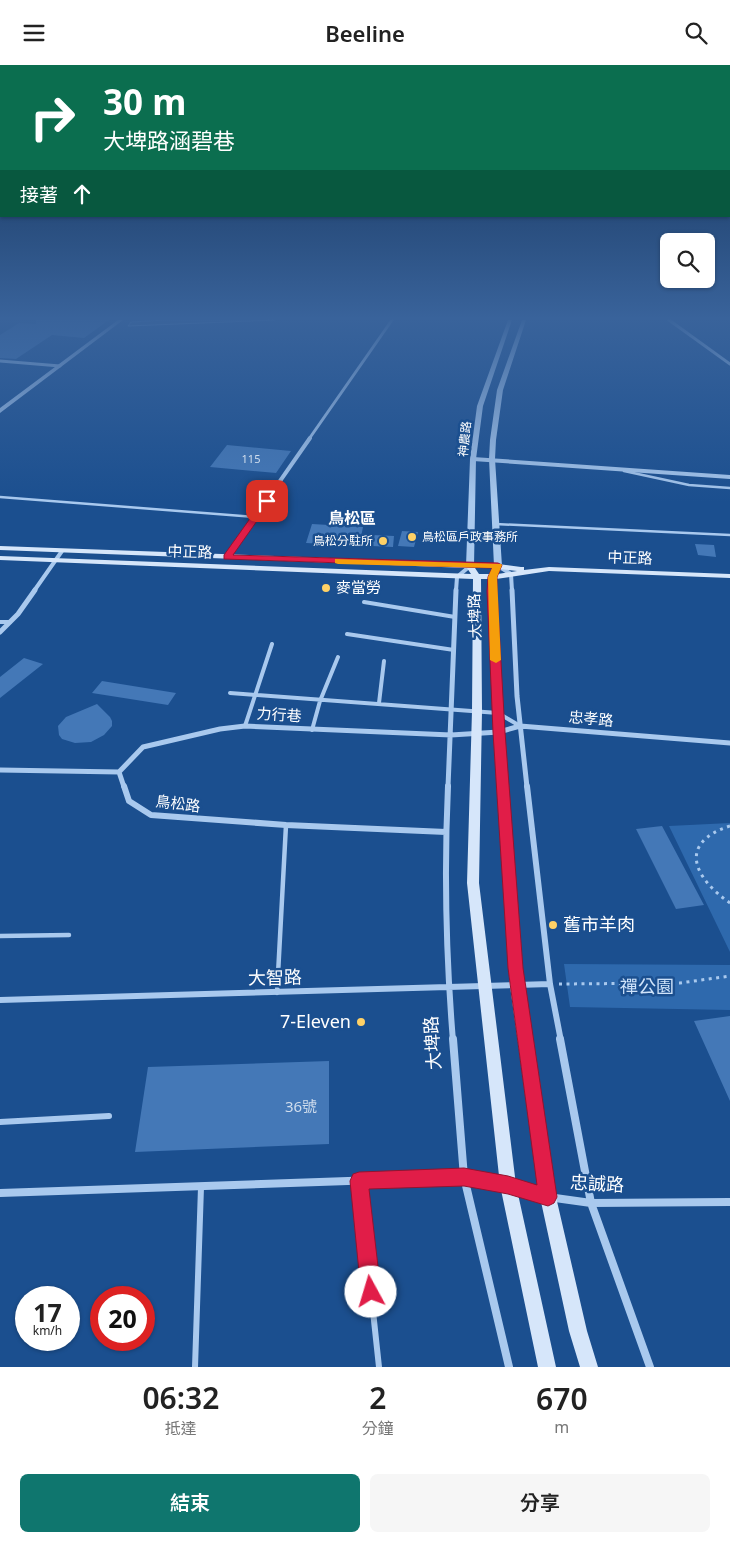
<!DOCTYPE html>
<html lang="zh-TW">
<meta charset="utf-8">
<style>
body{margin:0;font-family:"Noto Sans","Noto Sans TC",sans-serif;background:#f6f6f6;color:#222;height:100vh;display:flex;flex-direction:column;font-size:19px;white-space:nowrap}
*{box-sizing:border-box;margin:0}
p{font-size:16px;color:#767676}
.icon{flex:none;width:28px;height:28px;fill:none;stroke:currentColor;stroke-width:2;stroke-linecap:round;stroke-linejoin:round}
.map{position:relative;height:1302px;overflow:hidden}
.drawer{display:flex;flex-direction:column;background:#fff;flex:1}
.drawer>*{flex:none}
.hud{position:absolute;left:0px;top:0px;width:730px;height:152px;box-shadow:0 1px 4px #0004;background:#0b6e4f;color:#fff;overflow:hidden}
.tools{position:absolute;left:660px;top:168px;display:grid;gap:10px}
.tools a{display:grid;place-items:center;width:55px;height:55px;border-radius:8px;background:#fff;box-shadow:0 1px 4px #0004;font-size:25px}
.speed{position:absolute;left:15px;top:1221px;display:flex;gap:10px;font-size:25px;font-weight:700;text-align:center}
.speed>*{display:grid;place-content:center;width:65px;height:65px;border-radius:50%;background:#fff;box-shadow:0 1px 4px #0004;line-height:1}
.speed small{font-size:12px;font-weight:400}
.speed .limit{border:8px solid #d22;background:#fff;color:#111}
.pin{position:absolute;display:grid;place-items:center;width:42px;height:42px;color:#fff;margin:-21px;border-radius:10px;box-shadow:0 2px 8px #0006}
.me{position:absolute;width:55px;margin:-28px;rotate:354deg;stroke-linejoin:round;filter:drop-shadow(0 0 4px #0008)}
.turn{display:flex;align-items:center;gap:18px;height:105px;padding:0 20px;font-size:22px}
.turn .icon{width:65px;height:65px;stroke-width:2.5}
.turn b{display:block;font-size:35px;line-height:42px}
.then{display:flex;align-items:center;height:48px;padding:0 20px;background:#0003;gap:10px;font-size:19px}
.eta{display:flex;justify-content:space-evenly;align-items:center;height:85px;text-align:center}
.eta b{font-size:30px;font-weight:600;line-height:35px}
.button{display:flex;gap:10px;margin-top:auto;padding:10px 20px}
.button a{flex:1;height:58px;border-radius:8px;background:#0f766e;color:#fff;font-size:20px;font-weight:600;line-height:58px;text-align:center}
.button a+a{background:#f6f6f6;color:#222}
header{display:flex;justify-content:space-between;align-items:center;height:65px;padding:0 20px;background:#fff;font-size:22px;font-weight:600}
.map>svg:first-child{display:block}
</style>
<header><svg class="icon" aria-label="menu" viewBox="0 0 24 24"><path d="M4 6h16M4 12h16M4 18h16"/></svg>Beeline<svg class="icon" aria-label="search" viewBox="0 0 24 24"><circle cx="10" cy="10" r="6"/><path d="M15 15l6 6"/></svg></header>
<div class="map">
<svg width="730" height="1302" viewBox="0 0 730 1302">
<rect width="100%" height="100%" fill="#1b4f8f"/>
<path fill="#2e69ad" d="M 730,758 L 730,887 L 669,761 Z
M 564,899 L 730,900 L 730,945 L 570,942 Z"/>
<path fill="#3c6290" stroke="#9cc4f0" d="M 166,255 L 275,255 L 128,261 L 131,257 Z"/>
<path fill="#4478b7" d="M 36,255 L 109,255 L 84,273 L 52,270 L 16,294 L 0,293 L 0,270 L 19,258 L 36,259 Z
M 227,380 L 291,386 L 276,408 L 210,402 Z
M 312,459 L 363,462 L 360,477 L 348,476 L 344,480 L 306,478 Z
M 402,466 L 418,467 L 414,482 L 398,481 Z
M 373,470 L 394,471 L 393,482 L 372,481 Z
M 695,479 L 714,480 L 716,492 L 698,490 Z
M 24,593 L 43,599 L 0,633 L 0,612 Z
M 102,616 L 176,628 L 168,640 L 92,628 Z
M 97,639 L 110,652 L 112,656 L 112,661 L 104,670 L 91,677 L 75,678 L 62,674 L 59,670 L 58,661 L 66,652 Z
M 662,761 L 704,840 L 676,844 L 636,764 Z
M 730,951 L 730,1036 L 694,956 Z
M 329,996 L 329,1079 L 135,1087 L 148,1002 Z"/>
<g fill="none" stroke-linecap="round" stroke-linejoin="round">
<path stroke="#a9c9ee" stroke-width="3" stroke-dasharray="3 4.5" stroke-linecap="butt" d="M 730,761 C 677,778 694,813 730,838
M 559,919 L 680,918 L 730,911"/>
<path stroke="#a9c9ee" stroke-width="2.5" d="M 624,406 L 689,420 L 730,423
M 0,432 L 255,452
M 495,459 L 730,470"/>
<path stroke="#a9c9ee" stroke-width="4" d="M 364,537 L 455,552
M 0,557 L 10,557
M 347,569 L 454,585
M 230,628 L 498,648 L 520,661
M 379,638 L 384,596
M 245,661 L 272,579
M 312,665 L 320,636 L 338,592"/>
<path stroke="#a9c9ee" stroke-width="4.5" d="M 0,871 L 69,870
M 277,928 L 286,760"/>
<path stroke="#a9c9ee" stroke-width="6" d="M 0,1057 L 109,1051
M 359,1116 L 379,1302
M 195,1302 L 201,1122"/>
<path stroke="#a9c9ee" stroke-width="3" d="M 669,255 L 730,299
M 0,296 L 60,301
M 309,374 L 392,255"/>
<path stroke="#a9c9ee" stroke-width="4" d="M 473,394 L 730,412
M 227,492 L 310,373
M 498,501 L 511,509 L 512,526
M 34,526 L 62,486
M 456,526 L 457,512 L 470,501"/>
<path stroke="#a9c9ee" stroke-width="5" d="M 512,525 L 517,631 L 527,722
M 0,567 L 18,549 L 35,525
M 0,705 L 119,707 L 124,722
M 119,707 L 143,682 L 220,664 L 245,661 L 451,670 L 499,667 L 520,661 L 730,678
M 448,722 L 456,525"/>
<path stroke="#a9c9ee" stroke-width="6" d="M 124,721 L 129,736 L 151,750 L 286,760 L 446,767
M 448,721 C 444,806 446,891 453,976
M 527,721 L 550,919 L 561,976
M 0,935 L 550,919"/>
<path stroke="#a9c9ee" stroke-width="8" d="M 453,974 L 464,1112 L 509,1302
M 560,974 L 591,1138 L 650,1302
M 0,1128 L 464,1112 L 508,1120 L 548,1132 L 591,1138 L 730,1137"/>
<path fill="#a9c9ee" fill-rule="evenodd" d="M 118,255 L 123,255 L 0,348 L 0,343 Z
M 508,255 L 512,255 L 483,341 L 476,394 L 474,501 L 470,503 L 466,501 L 470,394 L 477,341 Z
M 522,255 L 526,255 L 503,325 L 496,375 L 495,394 L 502,501 L 498,503 L 494,501 L 489,394 L 490,375 L 497,325 Z"/>
<path fill="#d6e6fa" fill-rule="evenodd" d="M 0,481 L 498,499 L 521,502 L 524,502 L 524,505 L 549,502 L 730,509 L 730,513 L 549,506 L 496,514 L 505,689 L 524,921 L 556,1132 L 587,1266 L 598,1302 L 580,1302 L 569,1266 L 540,1132 L 510,921 L 495,689 L 488,514 L 481,514 L 482,646 L 479,818 L 516,1120 L 556,1302 L 538,1302 L 500,1120 L 467,818 L 472,646 L 473,514 L 0,495 L 0,491 L 471,509 L 467,503 L 0,485 ZM 475,503 L 493,503 L 489,509 L 479,509 ZM 501,504 L 517,506 L 498,509 Z"/>
</g>
<linearGradient id="sky" x2="0" y2="1"><stop stop-color="#0f2b4f"/><stop offset="0.58" stop-color="#39639b"/><stop offset="1" stop-color="#39639b" stop-opacity="0"/></linearGradient>
<rect width="730" height="437" fill="url(#sky)"/>
<path fill="#e11d48" stroke="#92132f" d="M 267,433 L 271,436 L 233,490 L 498,498 L 502,500 L 497,512 L 497,526 L 505,667 L 523,903 L 557,1132 L 554,1138 L 548,1141 L 508,1129 L 464,1121 L 369,1124 L 381,1227 L 378,1234 L 371,1237 L 364,1234 L 361,1227 L 350,1116 L 353,1109 L 359,1107 L 464,1103 L 508,1111 L 537,1120 L 508,903 L 493,667 L 487,526 L 488,512 L 492,503 L 224,494 L 224,490 L 264,434 Z"/>
<path fill="#f59e0b" d="M 335,494 L 501,499 L 502,500 L 497,512 L 501,595 L 496,598 L 490,595 L 488,512 L 492,503 L 338,499 L 335,498 Z"/>
<g fill="#ffd166" stroke="#1b4f8f" stroke-width="2">
<circle cx="412" cy="472" r="5"/>
<circle cx="383" cy="476" r="5"/>
<circle cx="326" cy="523" r="5"/>
<circle cx="553" cy="860" r="5"/>
<circle cx="361" cy="957" r="5"/>
</g>
<g text-anchor="middle" stroke-width="5" stroke-linejoin="round" paint-order="stroke">
<g font-size="11" fill="#d0dded">
<text x="251" y="398">115</text>
</g>
<g font-size="12" fill="#fff" stroke="#1b4f8f">
<text transform="translate(465 374) rotate(-84)" y="4">神農路</text>
</g>
<g font-size="12" fill="#fff" stroke="#1b4f8f" text-anchor="start">
<text x="422" y="476">鳥松區戶政事務所</text>
<text x="373" y="480" text-anchor="end">鳥松分駐所</text>
</g>
<g font-size="15" fill="#fff" stroke="#1b4f8f">
<text transform="translate(190 487) rotate(2)" y="5">中正路</text>
<text transform="translate(630 493) rotate(2)" y="5">中正路</text>
<text transform="translate(475 551) rotate(-92)" y="5">大埤路</text>
<text transform="translate(279 650) rotate(4)" y="5">力行巷</text>
<text transform="translate(591 654) rotate(5)" y="5">忠孝路</text>
<text transform="translate(178 739) rotate(7)" y="5">鳥松路</text>
</g>
<g font-size="15" fill="#fff" stroke="#1b4f8f" text-anchor="start">
<text x="336" y="528">麥當勞</text>
</g>
<g font-size="15" fill="#d0dded">
<text x="301" y="1047">36號</text>
</g>
<g font-size="16" font-weight="bold" fill="#fff" stroke="#1b4f8f">
<text x="352" y="459">鳥松區</text>
</g>
<g font-size="18" fill="#fff" stroke="#1b4f8f" text-anchor="start">
<text x="563" y="866">舊市羊肉</text>
<text x="351" y="963" text-anchor="end">7-Eleven</text>
</g>
<g font-size="18" fill="#fff" stroke="#1b4f8f">
<text transform="translate(275 913) rotate(-1)" y="6">大智路</text>
<text transform="translate(433 978) rotate(-94)" y="6">大埤路</text>
<text transform="translate(597 1119) rotate(3)" y="6">忠誠路</text>
</g>
<g font-size="18" fill="#cfe3fa" stroke="#1b4f8f">
<text x="647" y="928">禪公園</text>
</g>
</g>
</svg>
<div class="tools">
<a><svg class="icon" aria-label="search" viewBox="0 0 24 24"><circle cx="10" cy="10" r="6"/><path d="M15 15l6 6"/></svg></a>
</div>
<div class="speed"><div>17<small>km/h</small></div><div class="limit">20</div></div>
<div class="pin" style="left:267px;top:436px;background:#d93025"><svg class="icon" aria-label="arrive" viewBox="0 0 24 24"><path d="M6 21V4h12l-3 4 3 4H6"/></svg></div>
<svg class="me" style="left:371px;top:1227px" viewBox="-20 -20 40 40"><circle r="19" fill="#fff"/><path d="M0-13L10 11 0 6-10 11z" fill="#e11d48"/></svg>
<div class="hud">
<div class="turn"><svg class="icon" aria-label="right" viewBox="0 0 24 24"><path d="M7 20v-9h11M14 6l5 5-5 5"/></svg><div><b>30 m</b>大埤路涵碧巷</div></div>
<div class="then">接著<svg class="icon" aria-label="ahead" viewBox="0 0 24 24"><path d="M12 20V5M6 11l6-6 6 6"/></svg></div>
</div>
</div>
<section class="drawer">
<div class="eta">
<div><b>06:32</b><p>抵達</p></div>
<div><b>2</b><p>分鐘</p></div>
<div><b>670</b><p>m</p></div>
</div>
<div class="button"><a>結束</a><a>分享</a></div>
</section>
